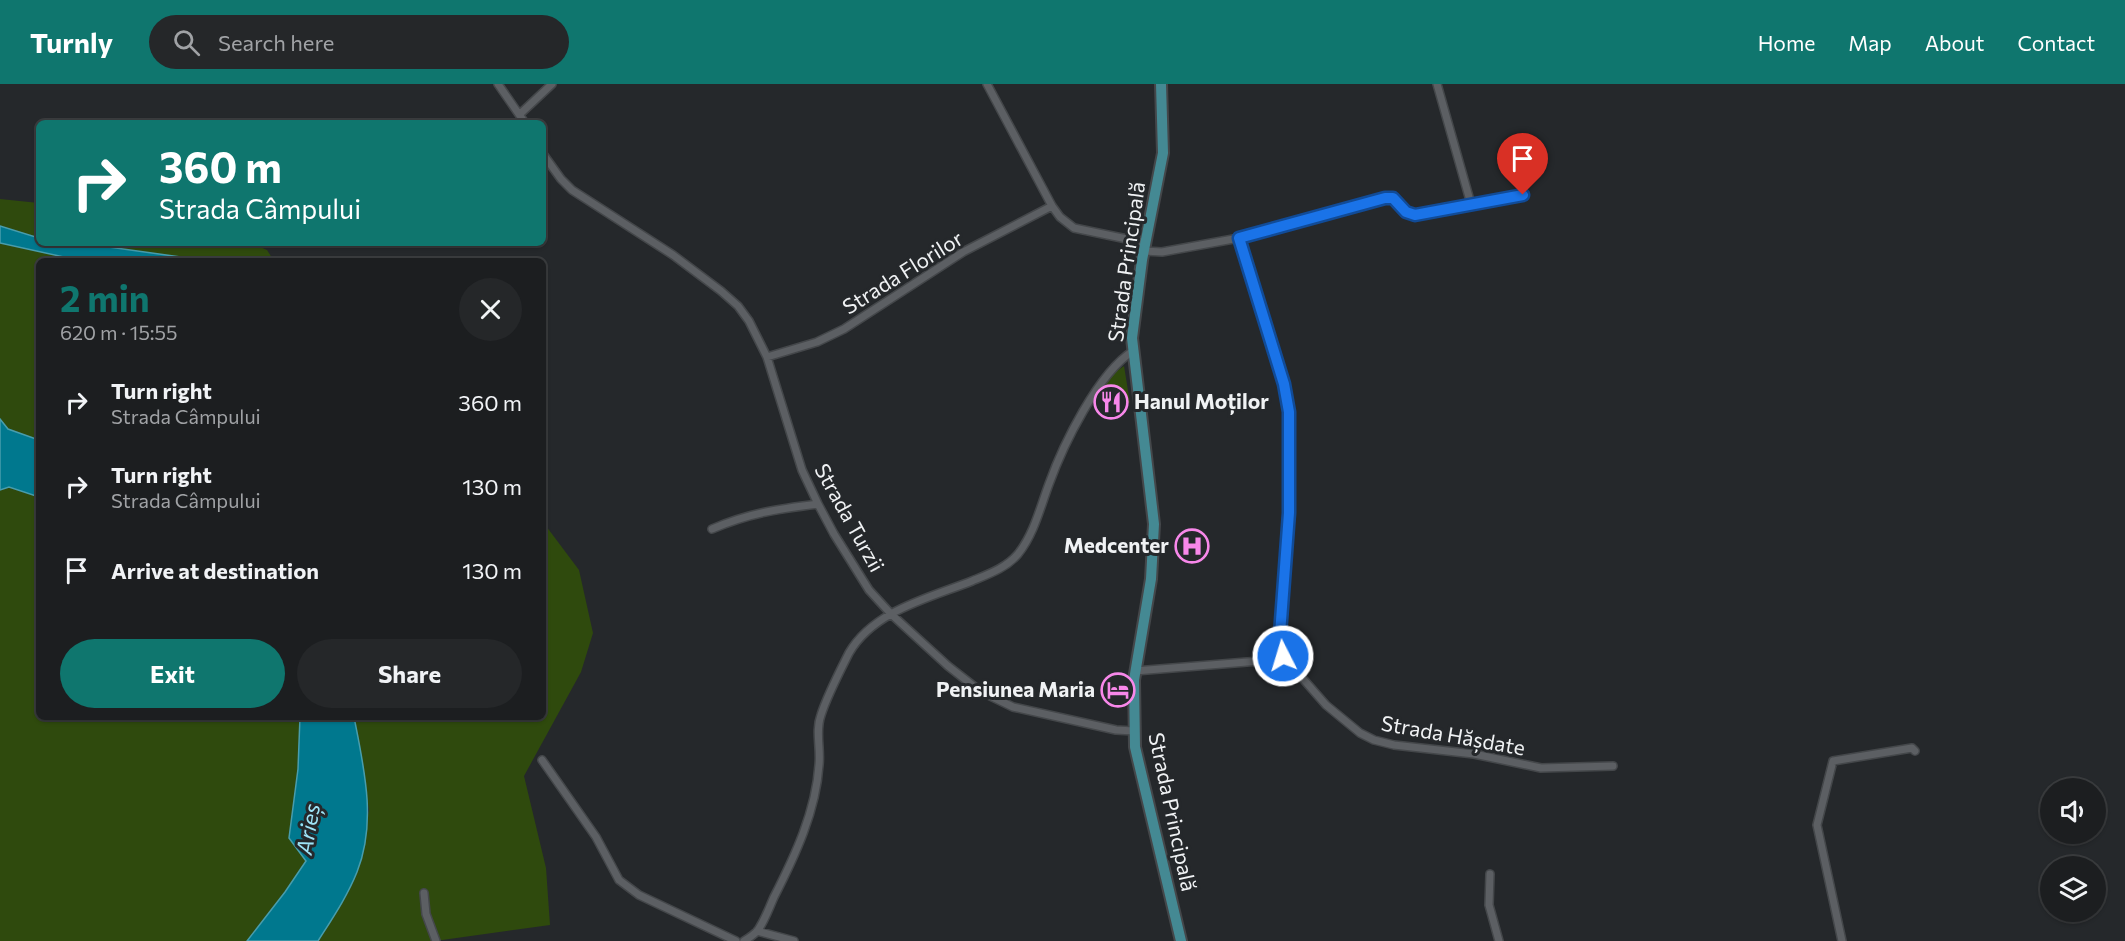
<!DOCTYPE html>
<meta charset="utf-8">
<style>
body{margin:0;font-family:Commissioner,sans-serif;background:#252729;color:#f1f3f6;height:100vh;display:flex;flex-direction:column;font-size:22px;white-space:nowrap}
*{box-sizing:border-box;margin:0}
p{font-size:20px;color:#a0a2a5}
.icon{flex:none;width:33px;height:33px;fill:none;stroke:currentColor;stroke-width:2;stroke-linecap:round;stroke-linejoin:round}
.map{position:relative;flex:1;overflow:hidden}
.sheet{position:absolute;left:36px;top:174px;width:510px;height:462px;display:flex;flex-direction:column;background:#1c1e20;border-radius:9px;box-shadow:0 2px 4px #0004,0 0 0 2px #3a3c3e}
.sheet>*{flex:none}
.banner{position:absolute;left:36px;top:36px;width:510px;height:126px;border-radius:9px;box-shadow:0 2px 4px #0004,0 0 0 2px #3a3c3e;background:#0f766e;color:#fff;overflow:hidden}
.controls{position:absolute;left:2040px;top:694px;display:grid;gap:12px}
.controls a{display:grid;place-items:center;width:66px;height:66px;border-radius:50%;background:#1c1e20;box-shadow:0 2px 4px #0004,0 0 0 2px #3a3c3e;font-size:30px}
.pin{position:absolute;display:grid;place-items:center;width:51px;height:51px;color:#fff;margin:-62px -26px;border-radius:50% 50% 50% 0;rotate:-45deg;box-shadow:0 0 6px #0007}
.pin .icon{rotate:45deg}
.me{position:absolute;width:66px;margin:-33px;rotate:355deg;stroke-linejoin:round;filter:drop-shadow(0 0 4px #0008)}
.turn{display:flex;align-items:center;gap:21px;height:126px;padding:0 24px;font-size:27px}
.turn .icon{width:78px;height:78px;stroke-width:2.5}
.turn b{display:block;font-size:42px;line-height:51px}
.round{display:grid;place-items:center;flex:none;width:63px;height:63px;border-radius:32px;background:#252729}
.overview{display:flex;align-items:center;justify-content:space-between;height:102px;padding:0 24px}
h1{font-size:36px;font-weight:700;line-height:45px;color:#0f766e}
.cta{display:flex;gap:12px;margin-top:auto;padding:12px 24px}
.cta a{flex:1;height:69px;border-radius:36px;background:#0f766e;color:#fff;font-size:24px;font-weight:700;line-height:69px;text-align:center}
.cta a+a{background:#252729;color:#f1f3f6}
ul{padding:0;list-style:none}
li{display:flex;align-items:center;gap:18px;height:84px;padding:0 24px}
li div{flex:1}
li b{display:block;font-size:22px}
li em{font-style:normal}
header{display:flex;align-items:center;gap:36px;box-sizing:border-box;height:84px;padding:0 30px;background:#0f766e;color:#fff}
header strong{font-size:28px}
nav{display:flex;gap:33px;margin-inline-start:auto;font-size:21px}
.search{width:420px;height:54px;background:#252729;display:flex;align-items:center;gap:15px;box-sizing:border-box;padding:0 21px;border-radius:33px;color:#a0a2a5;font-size:22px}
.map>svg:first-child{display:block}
</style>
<header>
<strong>Turnly</strong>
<div class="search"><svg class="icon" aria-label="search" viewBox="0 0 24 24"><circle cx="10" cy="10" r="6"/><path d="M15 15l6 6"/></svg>Search here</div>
<nav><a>Home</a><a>Map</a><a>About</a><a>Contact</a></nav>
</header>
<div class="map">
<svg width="2125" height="857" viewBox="0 0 2125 857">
<rect width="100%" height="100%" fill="#25282b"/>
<path fill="#2f4a0d" d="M 0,115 L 39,119 L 39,154 L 0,142 Z
M 0,159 L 82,177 L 39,177 L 39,356 L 7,345 L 0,335 Z
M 80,159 L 251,159 L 267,166 L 274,177 L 264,177 L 260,175 L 244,177 L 198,177 L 195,175 Z
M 1124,282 L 1130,319 L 1102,306 L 1111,291 Z
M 8,403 L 39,413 L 39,633 L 300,633 L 298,685 L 289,753 L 307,777 L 285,808 L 247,857 L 0,857 L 0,406 Z
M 543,438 L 579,486 L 593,549 L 581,588 L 524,692 L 546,784 L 550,841 L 435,857 L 318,857 L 341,820 L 357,788 L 369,726 L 354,633 L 543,633 Z"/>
<path fill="#00788e" stroke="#489dad" stroke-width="1.5" d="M 0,142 L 39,154 L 39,159 L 80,159 L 195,175 L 198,177 L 82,177 L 0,159 Z
M 0,335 L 8,345 L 39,356 L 39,413 L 9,403 L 0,406 Z
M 300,633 L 354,633 C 364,684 377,738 357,788 C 347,813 332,835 318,857 L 247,857 L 285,808 L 306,777 L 289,754 L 298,685 Z"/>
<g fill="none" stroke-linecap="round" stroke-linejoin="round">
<g stroke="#44474a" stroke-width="10">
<path id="minor" d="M 498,0 L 525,39
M 987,0 L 1052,122 L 1060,133 L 1074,144 L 1146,159
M 1437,0 L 1471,120
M 520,30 L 552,0
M 543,70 L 561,95 L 572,106 L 673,171 L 721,207 L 738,222 L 749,237 L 767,273 L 802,386 L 818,420 L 834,450 L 869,506 L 891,530 L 948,582 L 980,607 L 1013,623 L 1116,646 L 1134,647
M 1239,154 L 1284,300 L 1289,328 L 1289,428 L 1280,550 L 1283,572 L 1326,621 L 1360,649 L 1374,656 L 1394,661 L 1474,670 L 1541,684 L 1613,682
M 1144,167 L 1162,168 L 1239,154 L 1385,114 L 1393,114 L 1406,128 L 1415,131 L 1523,111
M 767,273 L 817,258 L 844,245 L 963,168 L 1052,122
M 712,445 C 749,429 778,425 818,420
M 1135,587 L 1273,576 L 1283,572
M 542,676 L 596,753 L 619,796 L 639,811 L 736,857
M 1490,790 L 1489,821 L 1499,857
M 424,809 L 426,830 L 436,857
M 757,847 L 794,857
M 744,857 C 749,854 755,850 758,846 C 765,836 769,824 774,813 C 795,772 816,727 819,681 C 821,664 815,647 821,631 C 827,612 840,587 849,569 C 873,527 929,514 972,497 C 989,490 1006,484 1018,470 C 1034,450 1040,424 1049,400 C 1063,361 1098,289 1133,267
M 1842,857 L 1817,741 L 1833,677 L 1912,664 L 1915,667"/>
</g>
<g stroke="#44474a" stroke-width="14">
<path id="primary" d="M 1161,0 L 1163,69 L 1142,176 L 1132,254 L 1154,440 L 1151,495 L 1134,596 L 1135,663 L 1181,857"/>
</g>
<use href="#minor" stroke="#5c5f63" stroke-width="7"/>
<use href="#primary" stroke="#448993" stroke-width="10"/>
</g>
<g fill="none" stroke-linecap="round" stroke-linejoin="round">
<g stroke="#114b97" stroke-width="15">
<path id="route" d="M 1283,572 L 1280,550 L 1289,429 L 1289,328 L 1284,300 L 1239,154 L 1385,114 L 1393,114 L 1406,128 L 1415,131 L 1523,111"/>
</g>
<use href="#route" stroke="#1a73e8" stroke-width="10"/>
</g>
<defs>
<g id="restaurant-ring" transform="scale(1.725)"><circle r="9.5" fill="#25282b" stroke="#f888ea" stroke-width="1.5"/><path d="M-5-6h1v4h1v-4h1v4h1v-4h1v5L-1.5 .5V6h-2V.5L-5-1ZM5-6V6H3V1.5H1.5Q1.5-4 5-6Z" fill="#f888ea"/></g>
<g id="hospital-ring" transform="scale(1.725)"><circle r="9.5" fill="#25282b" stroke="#f888ea" stroke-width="1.5"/><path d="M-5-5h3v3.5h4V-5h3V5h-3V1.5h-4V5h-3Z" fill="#f888ea"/></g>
<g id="hotel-ring" transform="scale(1.725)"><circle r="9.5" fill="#25282b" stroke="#f888ea" stroke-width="1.5"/><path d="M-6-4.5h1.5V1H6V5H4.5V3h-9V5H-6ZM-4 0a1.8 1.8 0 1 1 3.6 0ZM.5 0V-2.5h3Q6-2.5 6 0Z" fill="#f888ea"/></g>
</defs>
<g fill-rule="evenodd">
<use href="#restaurant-ring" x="1111" y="318"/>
<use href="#hospital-ring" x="1192" y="462"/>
<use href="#hotel-ring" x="1118" y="606"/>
</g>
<g text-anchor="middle" stroke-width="6" stroke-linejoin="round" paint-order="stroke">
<g font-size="21" fill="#f0f2f4" stroke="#25282b">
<text transform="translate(1127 178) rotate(-82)" y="7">Strada Principală</text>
<text transform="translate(903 189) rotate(-32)" y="7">Strada Florilor</text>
<text transform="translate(849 434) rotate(61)" y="7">Strada Turzii</text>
<text transform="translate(1453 652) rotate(10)" y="7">Strada Hășdate</text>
<text transform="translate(1172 728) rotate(78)" y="7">Strada Principală</text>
</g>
<g font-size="21" font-weight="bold" fill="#f0f2f4" stroke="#25282b" text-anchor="end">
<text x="1134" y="325" text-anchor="start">Hanul Moților</text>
<text x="1169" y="469">Medcenter</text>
<text x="1095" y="613">Pensiunea Maria</text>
</g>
<g font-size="22" font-style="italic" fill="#9de3f6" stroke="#25282b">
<text transform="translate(308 745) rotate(-80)" y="8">Arieș</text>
</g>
</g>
</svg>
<div class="controls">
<a><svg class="icon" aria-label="sound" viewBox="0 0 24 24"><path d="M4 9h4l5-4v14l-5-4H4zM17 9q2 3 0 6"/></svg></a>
<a><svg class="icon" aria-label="layers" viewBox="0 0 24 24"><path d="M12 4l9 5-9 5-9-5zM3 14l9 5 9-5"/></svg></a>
</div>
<div class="pin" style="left:1523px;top:111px;background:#d93025"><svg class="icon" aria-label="arrive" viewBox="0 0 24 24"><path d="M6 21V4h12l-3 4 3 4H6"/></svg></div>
<svg class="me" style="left:1283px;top:572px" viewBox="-20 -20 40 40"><circle r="17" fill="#1a73e8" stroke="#fff" stroke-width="3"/><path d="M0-11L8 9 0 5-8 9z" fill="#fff"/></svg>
<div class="banner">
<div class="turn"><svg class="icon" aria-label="right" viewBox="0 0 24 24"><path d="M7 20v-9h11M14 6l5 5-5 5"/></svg><div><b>360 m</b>Strada Câmpului</div></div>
</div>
<section class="sheet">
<div class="overview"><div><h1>2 min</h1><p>620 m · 15:55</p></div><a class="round"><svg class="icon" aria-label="close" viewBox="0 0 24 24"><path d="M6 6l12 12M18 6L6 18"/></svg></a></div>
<ul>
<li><svg class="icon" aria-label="right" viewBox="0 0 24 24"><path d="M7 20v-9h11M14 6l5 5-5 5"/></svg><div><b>Turn right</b><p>Strada Câmpului</p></div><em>360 m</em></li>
<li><svg class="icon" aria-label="right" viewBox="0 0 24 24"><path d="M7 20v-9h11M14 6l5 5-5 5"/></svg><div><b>Turn right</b><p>Strada Câmpului</p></div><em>130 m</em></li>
<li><svg class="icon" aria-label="arrive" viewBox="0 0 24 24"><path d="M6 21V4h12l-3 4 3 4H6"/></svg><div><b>Arrive at destination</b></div><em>130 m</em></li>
</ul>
<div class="cta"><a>Exit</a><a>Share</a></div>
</section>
</div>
